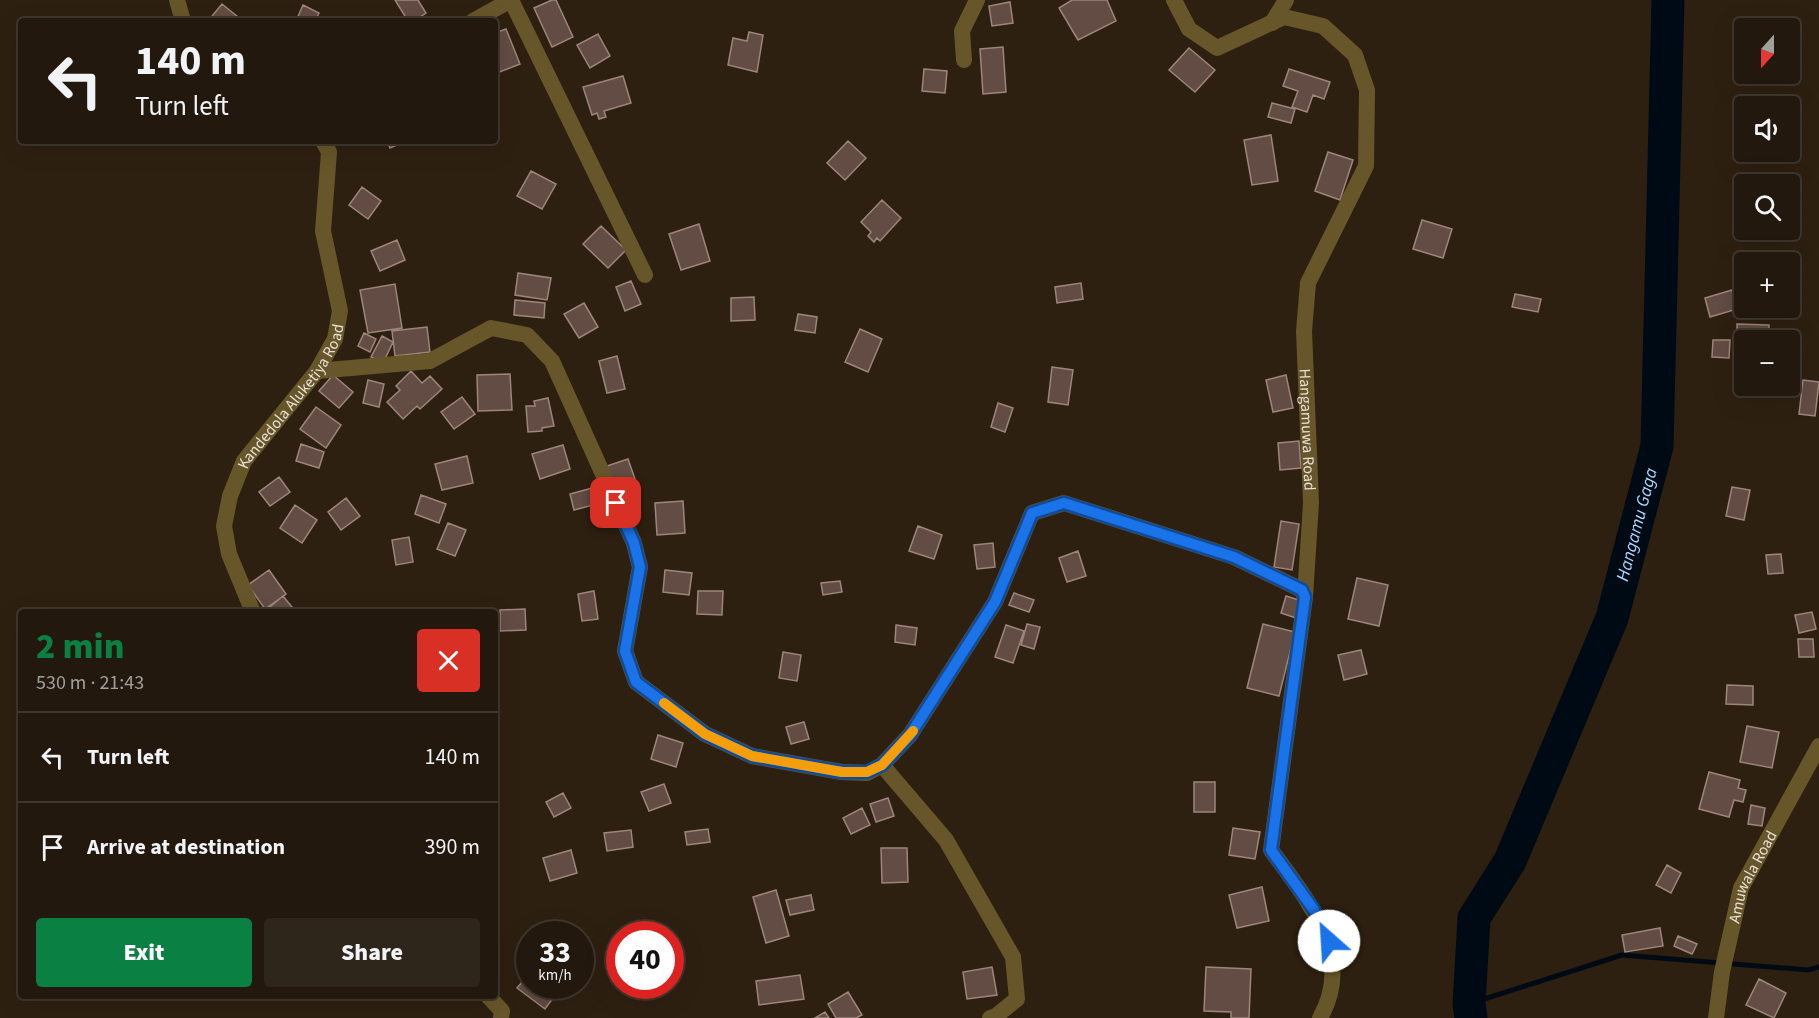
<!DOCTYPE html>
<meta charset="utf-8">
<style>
body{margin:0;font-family:"Source Sans 3",sans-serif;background:#2e251b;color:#f1f3f6;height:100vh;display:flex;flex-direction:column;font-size:22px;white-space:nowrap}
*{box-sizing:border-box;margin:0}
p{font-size:20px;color:#a2a09d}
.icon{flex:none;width:33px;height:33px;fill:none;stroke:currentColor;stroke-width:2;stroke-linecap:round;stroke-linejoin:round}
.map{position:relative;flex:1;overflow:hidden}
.side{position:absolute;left:18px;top:609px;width:480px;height:390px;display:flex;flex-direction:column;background:#22180d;border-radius:6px;box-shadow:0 6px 24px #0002,0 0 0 2px #3f372e}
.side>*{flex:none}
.top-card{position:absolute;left:18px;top:18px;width:480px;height:126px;border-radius:6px;box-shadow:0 6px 24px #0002,0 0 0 2px #3f372e;background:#22180d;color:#f1f3f6;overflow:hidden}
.needle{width:39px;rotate:201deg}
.controls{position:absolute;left:1734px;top:18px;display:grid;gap:12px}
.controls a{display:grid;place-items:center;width:66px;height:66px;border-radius:6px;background:#22180d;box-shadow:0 6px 24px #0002,0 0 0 2px #3f372e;font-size:30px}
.speed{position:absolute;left:516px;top:921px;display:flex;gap:12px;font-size:30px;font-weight:700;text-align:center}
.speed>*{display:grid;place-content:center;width:78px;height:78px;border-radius:50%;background:#22180d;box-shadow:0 6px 24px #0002,0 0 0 2px #3f372e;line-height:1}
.speed small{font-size:15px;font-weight:400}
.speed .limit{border:9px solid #d22;background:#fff;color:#111}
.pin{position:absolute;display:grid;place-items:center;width:51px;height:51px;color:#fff;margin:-26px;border-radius:12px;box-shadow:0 3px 9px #0006}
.me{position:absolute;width:66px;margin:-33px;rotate:334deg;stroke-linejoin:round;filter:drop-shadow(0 0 4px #0008)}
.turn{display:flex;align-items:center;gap:21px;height:126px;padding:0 18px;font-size:27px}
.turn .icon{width:78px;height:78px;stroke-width:2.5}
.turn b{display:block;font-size:42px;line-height:51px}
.round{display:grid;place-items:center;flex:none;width:63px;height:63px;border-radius:6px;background:#2e251b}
.head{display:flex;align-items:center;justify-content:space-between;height:102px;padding:0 18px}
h1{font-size:36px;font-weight:800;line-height:45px;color:#0b8043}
.primary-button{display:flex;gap:12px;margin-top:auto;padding:12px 18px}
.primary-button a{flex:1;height:69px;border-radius:6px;background:#0b8043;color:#fff;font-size:24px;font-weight:800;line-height:69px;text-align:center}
.primary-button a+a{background:#2e251b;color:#f1f3f6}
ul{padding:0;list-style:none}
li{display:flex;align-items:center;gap:18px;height:90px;padding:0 18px;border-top:2px solid #3f372e}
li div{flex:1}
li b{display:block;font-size:22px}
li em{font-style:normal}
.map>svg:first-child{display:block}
</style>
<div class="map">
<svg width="1819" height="1018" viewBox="0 0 1819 1018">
<rect width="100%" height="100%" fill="#2e2011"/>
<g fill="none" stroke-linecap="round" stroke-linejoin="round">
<path stroke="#000a15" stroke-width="5" d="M 1469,1004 L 1622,955 L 1809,970 L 1819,967"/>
<path stroke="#000a15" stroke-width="33" id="s1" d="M 1471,1018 L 1469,1004 L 1474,918 L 1510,861 L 1612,618 L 1657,446 L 1668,0"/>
</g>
<path fill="#624c44" stroke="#9d857c" stroke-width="1.5" d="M 395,0 L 418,0 L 426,13 L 414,21 L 408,21 Z
M 552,0 L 556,0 L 573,37 L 552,47 L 534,8 Z
M 1072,0 L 1107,0 L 1116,21 L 1078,40 L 1059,8 Z
M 1010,2 L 1013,23 L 992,26 L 989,6 Z
M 222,4 L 243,21 L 208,21 Z
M 303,5 L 319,13 L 315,21 L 296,21 Z
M 506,29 L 520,64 L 497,73 L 495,33 Z
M 749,32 L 763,35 L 757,72 L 728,65 L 733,38 L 747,41 Z
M 598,34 L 610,56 L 590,68 L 577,45 Z
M 1003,47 L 1006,92 L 983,94 L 980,49 Z
M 1189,48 L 1215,70 L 1195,92 L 1169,70 Z
M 924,69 L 947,71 L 945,93 L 922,91 Z
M 1289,69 L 1330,82 L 1324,99 L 1313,95 L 1307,112 L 1292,107 L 1298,91 L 1283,86 Z
M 623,76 L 631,103 L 604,111 L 606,117 L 599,119 L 597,113 L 592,115 L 583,87 Z
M 1272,103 L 1295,109 L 1291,123 L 1268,117 Z
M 1271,135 L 1278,181 L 1252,185 L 1244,140 Z
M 387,141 L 406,141 L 390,148 Z
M 848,141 L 866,158 L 845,180 L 827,163 Z
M 1328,152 L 1353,160 L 1340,200 L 1315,191 Z
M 531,171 L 556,184 L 542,209 L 517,196 Z
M 1769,181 L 1769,184 L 1750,184 Z
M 362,187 L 381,201 L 368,219 L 349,205 Z
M 882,200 L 901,218 L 880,241 L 877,238 L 874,242 L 868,236 L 871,232 L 861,222 Z
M 1422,220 L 1452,229 L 1443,258 L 1413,249 Z
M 699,224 L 710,261 L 681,270 L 669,234 Z
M 601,226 L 626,250 L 608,268 L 583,244 Z
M 397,240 L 405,260 L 380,271 L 371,251 Z
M 518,273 L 551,278 L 547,300 L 515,295 Z
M 631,281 L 641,304 L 625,311 L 616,287 Z
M 1081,283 L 1083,299 L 1057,303 L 1055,287 Z
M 395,284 L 402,328 L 368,333 L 360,290 Z
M 1732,290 L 1737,309 L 1710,317 L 1705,298 Z
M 1515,294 L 1541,299 L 1538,312 L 1512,307 Z
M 754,297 L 755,320 L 731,321 L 731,298 Z
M 515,300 L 545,303 L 544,318 L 514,315 Z
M 584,303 L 598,327 L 579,338 L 564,314 Z
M 798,314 L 817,317 L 815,333 L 795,330 Z
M 1737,324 L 1769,325 L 1768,340 L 1737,343 Z
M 427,327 L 430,352 L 395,356 L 392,331 Z
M 860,329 L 882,339 L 868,372 L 845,362 Z
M 364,333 L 376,339 L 370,352 L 358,346 Z
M 382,336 L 393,342 L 383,363 L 371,357 Z
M 1713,340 L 1730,340 L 1729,358 L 1712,357 Z
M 617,356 L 625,389 L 607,393 L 599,361 Z
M 1052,367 L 1073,370 L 1068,405 L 1048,402 Z
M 411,371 L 422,383 L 430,376 L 442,389 L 420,409 L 417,406 L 403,419 L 387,402 L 400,390 L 396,386 Z
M 510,374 L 512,410 L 478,411 L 477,375 Z
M 333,375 L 353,392 L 339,408 L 319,391 Z
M 1286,375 L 1293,408 L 1273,412 L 1266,380 Z
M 368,380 L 384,384 L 379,407 L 363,403 Z
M 1803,380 L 1819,382 L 1815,416 L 1799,414 Z
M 462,397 L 475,414 L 454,429 L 441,412 Z
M 548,398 L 554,426 L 542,428 L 542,431 L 528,432 L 526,406 L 535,406 L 534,401 Z
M 998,403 L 1013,408 L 1005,432 L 991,427 Z
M 316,407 L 341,425 L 326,448 L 300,429 Z
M 1299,441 L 1301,468 L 1280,470 L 1278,443 Z
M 301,444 L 324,452 L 319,468 L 296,461 Z
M 563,445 L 570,469 L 540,479 L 532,454 Z
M 467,456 L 473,483 L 442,490 L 435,464 Z
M 628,459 L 635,479 L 611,487 L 604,467 Z
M 279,477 L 290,492 L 270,506 L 259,492 Z
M 596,487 L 601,503 L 574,510 L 570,494 Z
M 1732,487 L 1750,490 L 1744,520 L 1726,516 Z
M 421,495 L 446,504 L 439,523 L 415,514 Z
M 346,498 L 360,516 L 341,530 L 328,512 Z
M 683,501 L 685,533 L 657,535 L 655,503 Z
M 295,505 L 317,520 L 302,543 L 280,528 Z
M 1281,521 L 1299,524 L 1292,570 L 1274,567 Z
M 448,523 L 466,530 L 455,556 L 437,549 Z
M 918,526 L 942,535 L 934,559 L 909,551 Z
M 409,537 L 413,562 L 396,565 L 392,540 Z
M 993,543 L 995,567 L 977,569 L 974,545 Z
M 1078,551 L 1086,576 L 1067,582 L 1059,558 Z
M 1781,554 L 1783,573 L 1768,574 L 1766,555 Z
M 269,570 L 286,594 L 265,609 L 248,585 Z
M 665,570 L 692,573 L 689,595 L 663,592 Z
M 1357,578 L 1388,585 L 1379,626 L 1348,619 Z
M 840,581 L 842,592 L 823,595 L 821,583 Z
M 594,591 L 598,619 L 582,621 L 578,594 Z
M 698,591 L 723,591 L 722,615 L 697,614 Z
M 1014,593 L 1034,600 L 1029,612 L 1009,605 Z
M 283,596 L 296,612 L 274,612 L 270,607 Z
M 1286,596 L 1302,601 L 1296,618 L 1281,613 Z
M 525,609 L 526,630 L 500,631 L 500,610 Z
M 1812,612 L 1816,629 L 1799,633 L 1795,615 Z
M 1027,624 L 1040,627 L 1034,649 L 1021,645 Z
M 1263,624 L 1295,632 L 1279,696 L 1247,688 Z
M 896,625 L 917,628 L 915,645 L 895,642 Z
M 1006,625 L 1024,631 L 1013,663 L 995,657 Z
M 1798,639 L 1813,639 L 1814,657 L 1799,657 Z
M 1361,650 L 1367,674 L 1344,680 L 1338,655 Z
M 783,652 L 801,655 L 797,681 L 779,678 Z
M 1727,685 L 1753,686 L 1753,705 L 1726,704 Z
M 804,722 L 809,739 L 791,744 L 786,727 Z
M 1747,726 L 1779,732 L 1772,768 L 1740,762 Z
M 658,735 L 683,743 L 676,767 L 651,759 Z
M 1709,772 L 1740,780 L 1738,788 L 1746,790 L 1743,802 L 1734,800 L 1729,817 L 1699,809 Z
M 1194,782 L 1215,782 L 1215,812 L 1194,812 Z
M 664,784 L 671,803 L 649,811 L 641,792 Z
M 563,793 L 571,808 L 554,817 L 546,802 Z
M 888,798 L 894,816 L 876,822 L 870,804 Z
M 1751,805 L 1765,808 L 1762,826 L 1748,824 Z
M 862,808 L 870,825 L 851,834 L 843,818 Z
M 1233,828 L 1260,832 L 1255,859 L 1229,855 Z
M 708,829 L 710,842 L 687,845 L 685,832 Z
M 631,830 L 633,847 L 607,851 L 604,833 Z
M 881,848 L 907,848 L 908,882 L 882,883 Z
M 571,850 L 577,873 L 550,881 L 543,858 Z
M 1667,865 L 1681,873 L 1671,893 L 1656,885 Z
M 1262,887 L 1269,921 L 1237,928 L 1229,895 Z
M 776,890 L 789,936 L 766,943 L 753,897 Z
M 811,895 L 814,910 L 790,915 L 786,900 Z
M 1660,928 L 1663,946 L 1625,952 L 1622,935 Z
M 1678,936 L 1697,944 L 1692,954 L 1674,946 Z
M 992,967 L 997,995 L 967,999 L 963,972 Z
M 1206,967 L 1251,969 L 1249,1018 L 1231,1018 L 1231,1012 L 1204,1011 Z
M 530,973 L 530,986 L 554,986 L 559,990 L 545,1009 L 517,988 Z
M 800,975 L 804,999 L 759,1005 L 756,981 Z
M 1759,979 L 1786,993 L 1774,1018 L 1746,1005 Z
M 848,992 L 862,1015 L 856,1018 L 836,1018 L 828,1004 Z
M 825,1012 L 829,1018 L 815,1018 Z"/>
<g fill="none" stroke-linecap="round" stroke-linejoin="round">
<g stroke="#675629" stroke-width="16">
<path d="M 177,0 L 183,21"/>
<path d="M 511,0 L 645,275"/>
<path d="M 473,21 L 511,0"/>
<path d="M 1272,23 L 1286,0"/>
<path d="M 964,60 L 962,31 L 977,0"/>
<path d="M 317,371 L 430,361 L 491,328 L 527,335 L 552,361 L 634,543 L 640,567 L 625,651 L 636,682 L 705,734 L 752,756 L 842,772 L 867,773 L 882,765 L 910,735 L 995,602 L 1032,513 L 1064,503 L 1234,557 L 1302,590 L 1305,597"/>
<path id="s2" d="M 253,612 L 229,554 L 224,526 L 230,496 L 244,461 L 317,371 L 335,339 L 340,311 L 323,231 L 329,152 L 323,141"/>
<path d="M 882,765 L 946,840 L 1013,957 L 1017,999 L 996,1016 L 990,1018"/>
<path d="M 488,996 L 502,1011 L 501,1018"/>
</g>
<g stroke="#675629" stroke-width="16">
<path id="s3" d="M 1174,0 L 1189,29 L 1217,48 L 1284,17 L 1323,26 L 1355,55 L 1367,90 L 1366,166 L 1308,283 L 1304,331 L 1311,503 L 1305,597 L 1271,850 C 1307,900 1356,955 1320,1018"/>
<path id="s4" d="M 1716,1018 L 1722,972 L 1741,888 L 1819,746"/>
</g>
</g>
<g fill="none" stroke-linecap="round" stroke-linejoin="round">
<g stroke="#114b97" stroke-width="15">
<path id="route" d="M 616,503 L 634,543 L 640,567 L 625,651 L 636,682 L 705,734 L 752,756 L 842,772 L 867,772 L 882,765 L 910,735 L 995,602 L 1032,513 L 1064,503 L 1234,557 L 1302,590 L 1305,597 L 1271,850 L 1314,910 L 1329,941"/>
</g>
<use href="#route" stroke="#1a73e8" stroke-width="10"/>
<path stroke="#f59e0b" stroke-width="10" d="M 664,703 L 705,734 L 752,756 L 842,772 L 867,772 L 882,765 L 913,731"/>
</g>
<g text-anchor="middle" stroke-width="6" stroke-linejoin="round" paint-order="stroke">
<g font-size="16" fill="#e8dfd6" stroke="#2e2011">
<text dy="6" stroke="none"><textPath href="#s2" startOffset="240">Kandedola Aluketiya Road</textPath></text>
<text dy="6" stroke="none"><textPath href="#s3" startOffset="614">Hangamuwa Road</textPath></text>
<text dy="6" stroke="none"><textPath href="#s4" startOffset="147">Amuwala Road</textPath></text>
</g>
<g font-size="18" font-style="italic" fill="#acdaff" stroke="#2e2011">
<text dy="6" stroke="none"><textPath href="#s1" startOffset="528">Hangamu Gaga</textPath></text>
</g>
</g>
</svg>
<div class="controls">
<a><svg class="needle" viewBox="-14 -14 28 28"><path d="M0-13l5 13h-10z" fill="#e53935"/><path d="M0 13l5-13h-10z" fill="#a2a09d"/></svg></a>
<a><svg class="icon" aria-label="sound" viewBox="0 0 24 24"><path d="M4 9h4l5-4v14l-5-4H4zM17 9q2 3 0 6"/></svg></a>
<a><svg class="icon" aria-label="search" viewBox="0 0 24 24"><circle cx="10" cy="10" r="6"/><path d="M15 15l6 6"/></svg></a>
<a>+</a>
<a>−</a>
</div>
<div class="speed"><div>33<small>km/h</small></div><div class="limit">40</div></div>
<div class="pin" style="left:616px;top:503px;background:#d93025"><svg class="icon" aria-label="arrive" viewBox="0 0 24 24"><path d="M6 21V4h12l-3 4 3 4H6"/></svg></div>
<svg class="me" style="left:1329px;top:941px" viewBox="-20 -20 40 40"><circle r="19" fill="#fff"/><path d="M0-13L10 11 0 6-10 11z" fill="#1a73e8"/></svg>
<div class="top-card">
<div class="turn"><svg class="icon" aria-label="left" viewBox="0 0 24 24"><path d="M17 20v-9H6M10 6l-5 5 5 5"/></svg><div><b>140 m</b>Turn left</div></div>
</div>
<section class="side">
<div class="head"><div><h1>2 min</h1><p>530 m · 21:43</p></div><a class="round" style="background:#d93025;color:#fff"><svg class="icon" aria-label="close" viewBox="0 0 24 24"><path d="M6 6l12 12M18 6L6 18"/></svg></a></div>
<ul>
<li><svg class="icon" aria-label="left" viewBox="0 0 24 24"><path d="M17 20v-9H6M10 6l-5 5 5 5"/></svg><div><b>Turn left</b></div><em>140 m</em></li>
<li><svg class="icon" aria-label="arrive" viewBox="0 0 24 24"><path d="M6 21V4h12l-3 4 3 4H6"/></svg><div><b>Arrive at destination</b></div><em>390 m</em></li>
</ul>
<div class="primary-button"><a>Exit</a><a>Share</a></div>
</section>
</div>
